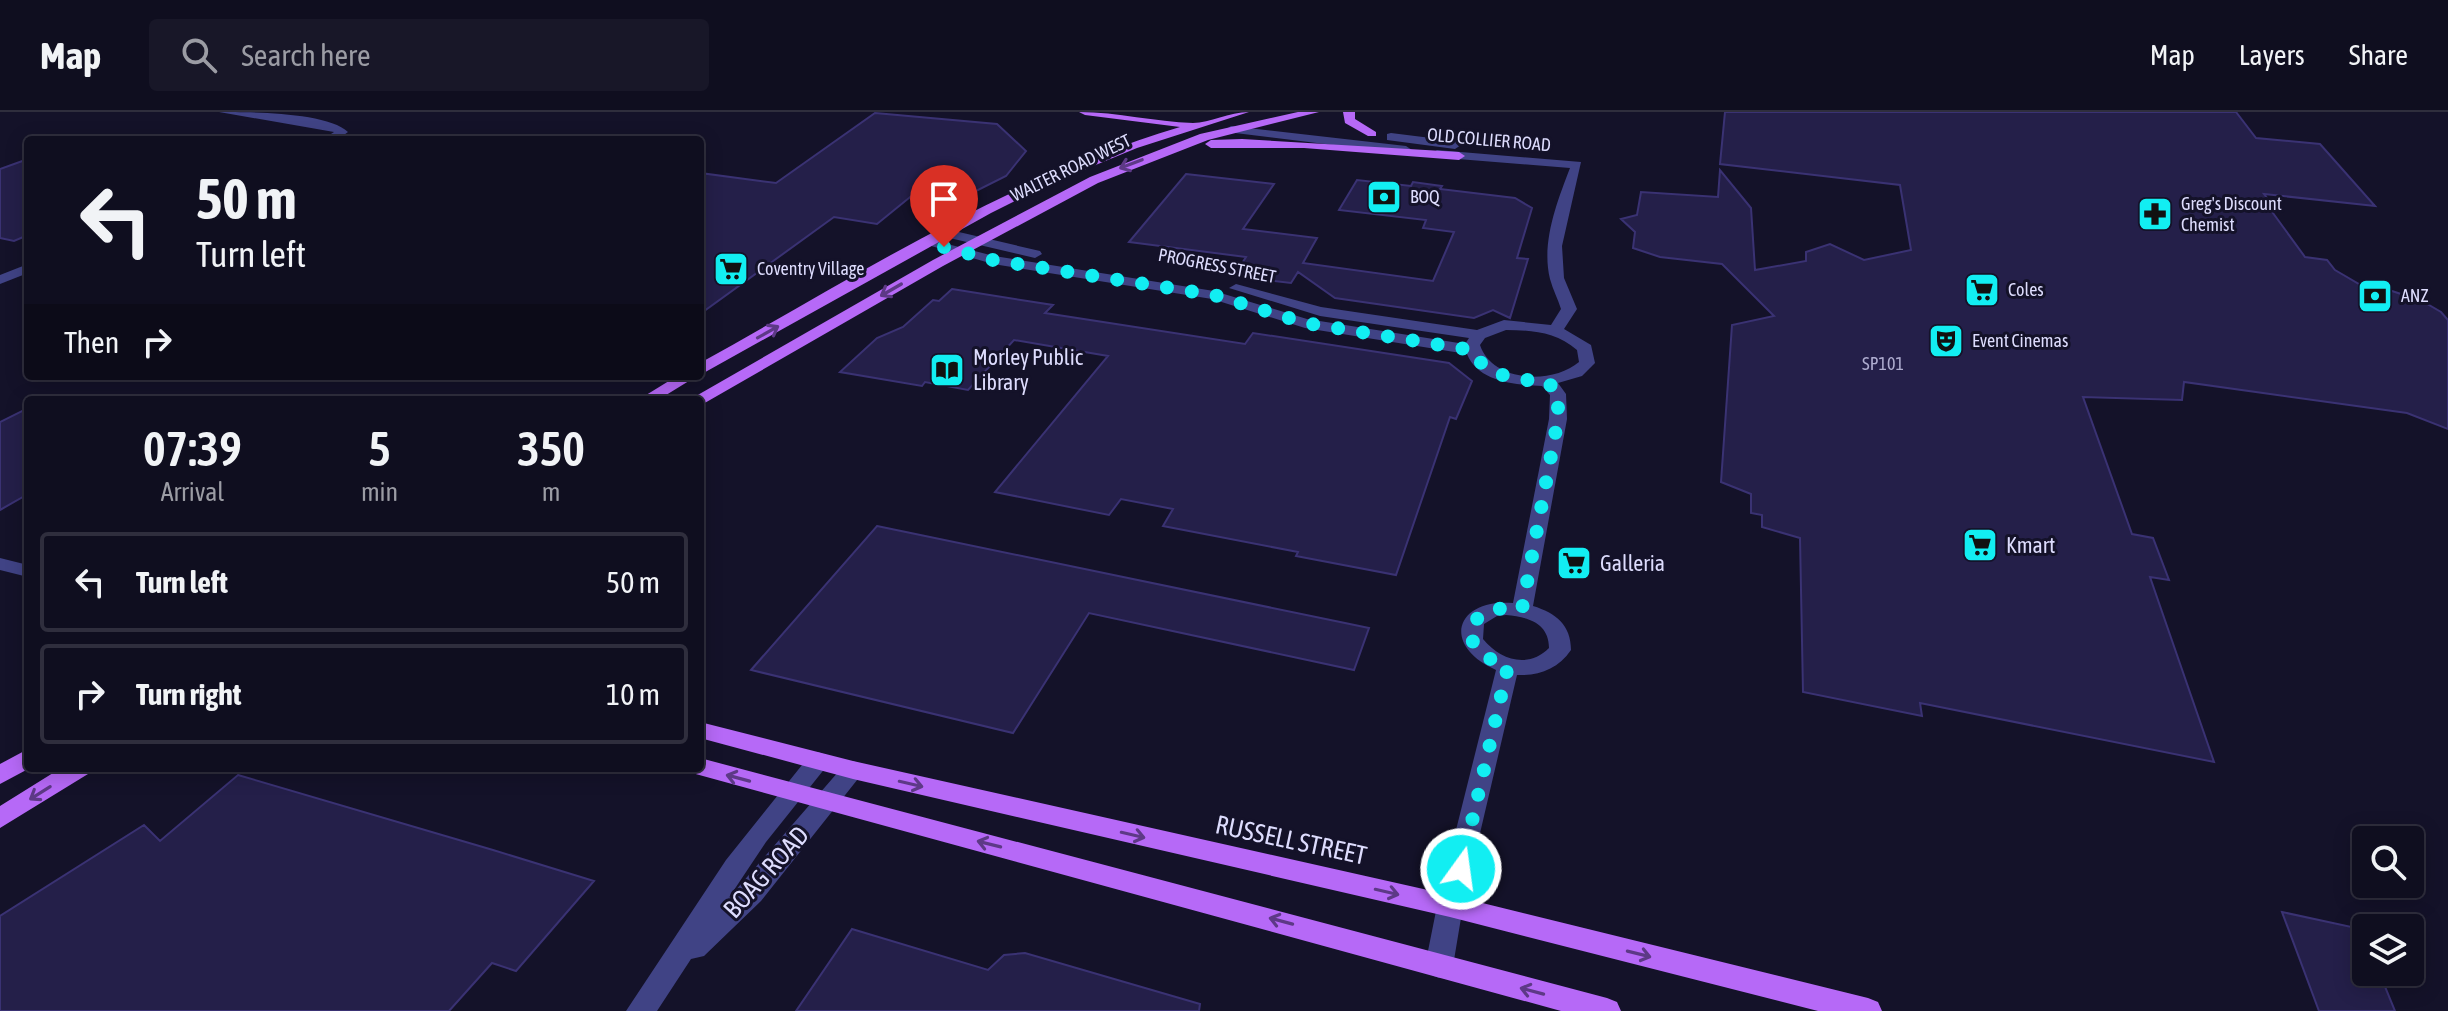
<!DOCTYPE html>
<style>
body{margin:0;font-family:"Asap Condensed",sans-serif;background:#181728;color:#f1f3f6;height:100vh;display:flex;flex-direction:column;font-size:30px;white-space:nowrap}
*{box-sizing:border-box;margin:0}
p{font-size:26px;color:#9b9ca4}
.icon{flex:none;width:44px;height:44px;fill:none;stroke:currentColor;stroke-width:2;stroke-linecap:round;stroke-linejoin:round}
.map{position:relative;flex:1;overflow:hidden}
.side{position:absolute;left:24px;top:284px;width:680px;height:376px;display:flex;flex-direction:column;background:#0f0e1f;border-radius:8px;box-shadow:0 4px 20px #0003,0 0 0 2px #2f2e3d}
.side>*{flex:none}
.banner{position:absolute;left:24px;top:24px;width:680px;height:244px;border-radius:8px;box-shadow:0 4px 20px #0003,0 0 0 2px #2f2e3d;background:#0f0e1f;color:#f1f3f6;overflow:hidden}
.fabs{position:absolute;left:2352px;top:714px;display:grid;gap:16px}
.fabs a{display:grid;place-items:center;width:72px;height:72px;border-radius:8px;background:#0f0e1f;box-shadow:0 4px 20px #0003,0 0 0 2px #2f2e3d;font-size:40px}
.pin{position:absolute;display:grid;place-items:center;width:68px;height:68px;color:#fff;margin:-82px -34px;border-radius:50% 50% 50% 0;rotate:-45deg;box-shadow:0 0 8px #0007}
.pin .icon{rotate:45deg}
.me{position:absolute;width:88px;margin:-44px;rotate:14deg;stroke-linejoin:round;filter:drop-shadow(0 0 6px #0008)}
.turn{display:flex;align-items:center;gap:28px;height:168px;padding:0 40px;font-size:36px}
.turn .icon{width:104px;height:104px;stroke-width:2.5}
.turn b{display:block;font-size:56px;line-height:68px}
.then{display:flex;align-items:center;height:76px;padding:0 40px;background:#0003;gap:16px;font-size:30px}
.eta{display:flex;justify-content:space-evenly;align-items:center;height:136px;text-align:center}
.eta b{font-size:48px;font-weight:600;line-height:56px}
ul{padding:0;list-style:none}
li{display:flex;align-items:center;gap:24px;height:100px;margin:0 16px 12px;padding:0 24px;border:4px solid #2f2e3d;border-radius:8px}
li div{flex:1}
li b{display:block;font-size:30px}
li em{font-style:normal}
header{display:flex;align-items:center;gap:48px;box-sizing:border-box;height:112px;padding:0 40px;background:#0f0e1f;border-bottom:2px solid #2f2e3d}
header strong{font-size:38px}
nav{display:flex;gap:44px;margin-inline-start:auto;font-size:28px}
.search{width:560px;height:72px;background:#181728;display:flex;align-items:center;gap:20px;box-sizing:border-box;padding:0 28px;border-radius:8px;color:#9b9ca4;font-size:30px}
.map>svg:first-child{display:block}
</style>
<header>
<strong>Map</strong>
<div class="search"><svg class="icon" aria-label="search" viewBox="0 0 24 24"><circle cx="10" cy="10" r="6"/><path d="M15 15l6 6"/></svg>Search here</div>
<nav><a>Map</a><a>Layers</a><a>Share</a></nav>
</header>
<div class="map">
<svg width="2448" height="899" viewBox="0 0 2448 899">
<rect width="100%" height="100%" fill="#141229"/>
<path fill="#241f49" stroke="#3a3273" stroke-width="2" d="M 1725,0 L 2236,0 L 2256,26 L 2320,32 L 2375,94 L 2264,82 L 2267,86 L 2262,86 L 2305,145 L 2327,148 L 2335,158 L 2359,172 L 2386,177 L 2422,189 L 2441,200 L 2448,208 L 2448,317 L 2407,301 L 2184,270 L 2182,288 L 2083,285 L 2132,422 L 2153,426 L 2169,468 L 2150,465 L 2214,650 L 1920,591 L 1922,604 L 1803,580 L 1800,426 L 1762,415 L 1762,403 L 1751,401 L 1751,382 L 1721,370 L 1732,213 L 1774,204 L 1722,152 L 1660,145 L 1633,136 L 1635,120 L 1621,107 L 1637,103 L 1641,80 L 1718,85 L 1720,58 L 1751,96 L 1755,158 L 1806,149 L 1806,140 L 1830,132 L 1864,148 L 1911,138 L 1900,73 L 1720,52 Z
M 875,1 L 997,12 L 1026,39 L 1006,64 L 972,81 L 960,83 L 920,77 L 877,112 L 834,105 L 700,202 L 700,61 L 776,71 Z
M 28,47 L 28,123 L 14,129 L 0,126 L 0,57 Z
M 1186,62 L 1274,72 L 1243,117 L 1317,126 L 1303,151 L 1433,169 L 1454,120 L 1423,116 L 1426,108 L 1339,98 L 1357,68 L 1411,74 L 1413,70 L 1442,74 L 1440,77 L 1515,86 L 1532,96 L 1517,146 L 1528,147 L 1510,206 L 1493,198 L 1474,206 L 1335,186 L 1298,160 L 1291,171 L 1234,164 L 1246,145 L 1129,130 Z
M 952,177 L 1053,193 L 1045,201 L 1245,232 L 1253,221 L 1449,251 L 1472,269 L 1456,307 L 1450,305 L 1396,463 L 1296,444 L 1298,440 L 1163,414 L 1173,397 L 1121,387 L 1109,403 L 995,380 L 1108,244 L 1014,228 L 968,278 L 925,270 L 922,274 L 840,260 L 877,226 L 903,215 L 933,188 L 939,189 Z
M 28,296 L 28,382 L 0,398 L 0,310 Z
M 877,414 L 1345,511 L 1369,516 L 1354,558 L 1089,501 L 1013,621 L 751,558 Z
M 238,663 L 493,738 L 594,769 L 516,859 L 492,851 L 449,899 L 0,899 L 0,804 L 144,713 L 160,729 Z
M 2282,800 L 2361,817 L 2366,829 L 2366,860 L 2379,860 L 2395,899 L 2319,899 Z
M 852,817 L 988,858 L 1004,843 L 1025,841 L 1200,892 L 1199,899 L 796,899 Z"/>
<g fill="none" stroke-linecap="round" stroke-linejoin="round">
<path fill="#404385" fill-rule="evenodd" d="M 219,0 C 248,0 328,0 348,20 L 337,28 L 322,28 L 334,20 Z
M 1231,14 L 1406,34 L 1412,38 L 1406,42 L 1227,20 L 1225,18 Z
M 1391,21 L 1455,29 L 1461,33 L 1455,37 L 1387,28 L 1387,22 Z
M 1437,38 L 1581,50 L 1562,134 L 1564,166 L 1577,197 L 1564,217 L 1591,233 L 1595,251 L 1582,264 L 1558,271 L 1566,282 L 1567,307 L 1533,494 C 1556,501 1571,513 1571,538 C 1558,557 1539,564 1517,563 L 1463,794 L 1453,854 L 1449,862 L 1439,866 L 1429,862 L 1425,854 L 1437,794 L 1496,558 C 1440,533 1456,486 1513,491 L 1549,307 L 1550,283 L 1542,274 C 1516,273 1478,270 1467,242 L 1305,216 L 1212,187 L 993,152 L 921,131 L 928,127 L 994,144 L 1214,179 L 1307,207 L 1465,232 L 1469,226 L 1320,204 L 1229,176 L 1236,172 L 1321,195 L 1477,218 L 1504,208 L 1551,213 L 1561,197 C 1558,187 1553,178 1550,167 C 1541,131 1557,90 1570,56 L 1433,45 L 1431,42 ZM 1506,218 C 1532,218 1556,220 1577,238 L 1579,250 C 1552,273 1492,270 1480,233 L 1485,226 ZM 1506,503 C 1528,505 1549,511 1549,536 C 1528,557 1500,548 1483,527 L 1484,512 L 1497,504 Z
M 946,117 L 1040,139 L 1042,142 L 1035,146 L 941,124 L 939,121 Z
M 28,152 L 28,161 L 0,172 L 0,163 Z
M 818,640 L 826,643 L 830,649 L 826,655 L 766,730 L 728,787 L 845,652 L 853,649 L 861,652 L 865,658 L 761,789 L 704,844 L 691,847 L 657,899 L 626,899 L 726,748 L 810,643 Z"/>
<path fill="#404385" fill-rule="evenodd" d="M 0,446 L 28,453 L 28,465 L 0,458 Z"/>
<path fill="#b669f7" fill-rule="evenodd" d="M 1079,0 C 1118,0 1155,10 1193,11 C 1210,11 1229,0 1249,0 L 1137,36 L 1047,73 L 991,101 L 700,263 L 700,251 C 855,165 1008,66 1180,15 L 1085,3 Z
M 1298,0 L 1319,0 L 1208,28 L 1098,71 L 943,154 L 703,292 L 700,292 L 700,288 L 689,288 L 933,148 L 1090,65 L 1200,22 Z
M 1343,0 L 1355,0 L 1355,7 L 1376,20 L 1376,24 L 1368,24 L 1345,11 Z
M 1242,27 L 1459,40 L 1465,44 L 1459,48 L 1304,36 L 1211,36 L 1205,32 L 1211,28 Z
M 677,264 L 697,264 L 658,288 L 638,288 Z
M 700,610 L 853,649 L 1450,783 L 1868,886 L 1878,890 L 1882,899 L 1818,899 L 1450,805 L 853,667 L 700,626 Z
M 28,637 L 30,656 L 0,672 L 0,652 Z
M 700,646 L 1607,886 L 1617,890 L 1621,899 L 1561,899 L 692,661 L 689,656 L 700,656 Z
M 61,656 L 92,656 L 88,662 L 0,716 L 0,694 Z"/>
</g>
<defs><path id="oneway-shaft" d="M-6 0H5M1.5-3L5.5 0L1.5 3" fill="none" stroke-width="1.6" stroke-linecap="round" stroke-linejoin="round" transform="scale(2)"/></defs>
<g stroke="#5d3986">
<use href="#oneway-shaft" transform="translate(1131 52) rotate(159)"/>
<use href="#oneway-shaft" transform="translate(891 178) rotate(150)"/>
<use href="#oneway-shaft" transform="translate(768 220) rotate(-29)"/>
<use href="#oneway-shaft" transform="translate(738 666) rotate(-165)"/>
<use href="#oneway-shaft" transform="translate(911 672) rotate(13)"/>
<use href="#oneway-shaft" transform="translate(40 681) rotate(148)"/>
<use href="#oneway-shaft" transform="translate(1133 723) rotate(13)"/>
<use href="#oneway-shaft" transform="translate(989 732) rotate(-166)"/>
<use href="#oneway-shaft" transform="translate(1387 780) rotate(13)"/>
<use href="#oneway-shaft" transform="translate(1281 809) rotate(-165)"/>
<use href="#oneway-shaft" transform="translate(1639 842) rotate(14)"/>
<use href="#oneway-shaft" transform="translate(1532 879) rotate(-165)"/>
</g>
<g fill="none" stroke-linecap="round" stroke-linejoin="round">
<path stroke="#12eef2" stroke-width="14" stroke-dasharray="0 25.2" d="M 944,135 L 993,148 L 1214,183 L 1305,211 L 1472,238 C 1484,265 1522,269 1547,269 L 1558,282 L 1558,307 L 1522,497 C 1502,495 1483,496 1471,514 C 1468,537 1488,548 1508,554 L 1461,757"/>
</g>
<defs>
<g id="bank-square" transform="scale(1.8)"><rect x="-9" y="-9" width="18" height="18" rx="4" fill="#12eef2" stroke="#141229"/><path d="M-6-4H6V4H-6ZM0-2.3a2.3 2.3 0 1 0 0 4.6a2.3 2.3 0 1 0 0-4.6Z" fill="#111"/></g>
<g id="pharmacy-square" transform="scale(1.8)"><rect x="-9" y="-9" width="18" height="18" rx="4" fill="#12eef2" stroke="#141229"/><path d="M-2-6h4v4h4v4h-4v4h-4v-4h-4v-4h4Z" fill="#111"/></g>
<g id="supermarket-square" transform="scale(1.8)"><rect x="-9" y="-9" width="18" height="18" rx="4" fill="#12eef2" stroke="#141229"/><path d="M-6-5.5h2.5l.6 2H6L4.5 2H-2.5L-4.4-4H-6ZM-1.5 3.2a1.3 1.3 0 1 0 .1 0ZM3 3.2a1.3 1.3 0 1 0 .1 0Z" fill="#111"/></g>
<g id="theatre-square" transform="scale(1.8)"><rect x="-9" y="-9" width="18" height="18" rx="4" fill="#12eef2" stroke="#141229"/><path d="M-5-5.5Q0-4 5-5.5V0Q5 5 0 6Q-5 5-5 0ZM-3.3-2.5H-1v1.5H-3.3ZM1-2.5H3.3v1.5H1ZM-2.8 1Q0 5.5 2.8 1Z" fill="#111"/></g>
<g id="library-square" transform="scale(1.8)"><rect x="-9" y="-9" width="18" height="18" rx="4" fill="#12eef2" stroke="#141229"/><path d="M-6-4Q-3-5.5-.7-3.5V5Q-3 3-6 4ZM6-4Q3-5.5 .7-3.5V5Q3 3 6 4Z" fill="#111"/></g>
</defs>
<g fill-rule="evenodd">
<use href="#bank-square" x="1384" y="85"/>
<use href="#pharmacy-square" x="2155" y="102"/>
<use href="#supermarket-square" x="731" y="157"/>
<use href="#supermarket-square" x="1982" y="178"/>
<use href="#bank-square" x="2375" y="184"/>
<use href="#theatre-square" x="1946" y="229"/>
<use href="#library-square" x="947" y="258"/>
<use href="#supermarket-square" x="1980" y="433"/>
<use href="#supermarket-square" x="1574" y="451"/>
</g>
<g text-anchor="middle" stroke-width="6" stroke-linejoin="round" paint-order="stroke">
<g font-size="18" fill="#dddcfd" stroke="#141229">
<text transform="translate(1489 28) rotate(5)" y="6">OLD COLLIER ROAD</text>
<text transform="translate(1071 56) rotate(-26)" y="6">WALTER ROAD WEST</text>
<text transform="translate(1217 154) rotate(11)" y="6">PROGRESS STREET</text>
</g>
<g font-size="18" fill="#dddcfd" stroke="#141229" text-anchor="start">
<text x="1410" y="91">BOQ</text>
<text x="2181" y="98">Greg's Discount<tspan x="2181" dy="21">Chemist</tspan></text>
<text x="757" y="163">Coventry Village</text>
<text x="2008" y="184">Coles</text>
<text x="2401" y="190">ANZ</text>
<text x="1972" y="235">Event Cinemas</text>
</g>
<g font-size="18" fill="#afadd0">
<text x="1883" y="258">SP101</text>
</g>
<g font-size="22" fill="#dddcfd" stroke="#141229" text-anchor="start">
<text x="973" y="253">Morley Public<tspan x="973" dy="25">Library</tspan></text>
<text x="2006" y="441">Kmart</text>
<text x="1600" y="459">Galleria</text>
</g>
<g font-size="26" fill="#dddcfd" stroke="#141229">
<text transform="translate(1291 728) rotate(12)" y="9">RUSSELL STREET</text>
<text transform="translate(766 760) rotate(-48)" y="9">BOAG ROAD</text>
</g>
</g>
</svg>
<div class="fabs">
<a><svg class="icon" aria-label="search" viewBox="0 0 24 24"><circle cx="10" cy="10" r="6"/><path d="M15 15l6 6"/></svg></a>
<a><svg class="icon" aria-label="layers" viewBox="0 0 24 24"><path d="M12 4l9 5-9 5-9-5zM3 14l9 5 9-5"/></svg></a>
</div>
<div class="pin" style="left:944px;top:135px;background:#d93025"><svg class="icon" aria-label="arrive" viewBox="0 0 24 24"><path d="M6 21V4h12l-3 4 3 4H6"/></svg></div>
<svg class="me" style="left:1461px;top:757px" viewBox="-20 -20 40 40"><circle r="17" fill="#12eef2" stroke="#fff" stroke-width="3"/><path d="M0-11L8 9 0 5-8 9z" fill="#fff"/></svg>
<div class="banner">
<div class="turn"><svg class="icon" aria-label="left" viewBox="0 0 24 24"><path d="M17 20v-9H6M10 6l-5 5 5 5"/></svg><div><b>50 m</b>Turn left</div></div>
<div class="then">Then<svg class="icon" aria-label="right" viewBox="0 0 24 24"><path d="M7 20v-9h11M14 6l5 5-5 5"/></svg></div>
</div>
<section class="side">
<div class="eta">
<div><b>07:39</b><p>Arrival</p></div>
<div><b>5</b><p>min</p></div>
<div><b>350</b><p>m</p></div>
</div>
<ul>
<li><svg class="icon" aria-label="left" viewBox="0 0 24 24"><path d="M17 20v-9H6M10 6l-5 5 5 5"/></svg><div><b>Turn left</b></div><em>50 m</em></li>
<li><svg class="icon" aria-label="right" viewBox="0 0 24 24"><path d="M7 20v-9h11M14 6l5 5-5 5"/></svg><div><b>Turn right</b></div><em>10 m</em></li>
</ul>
</section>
</div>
